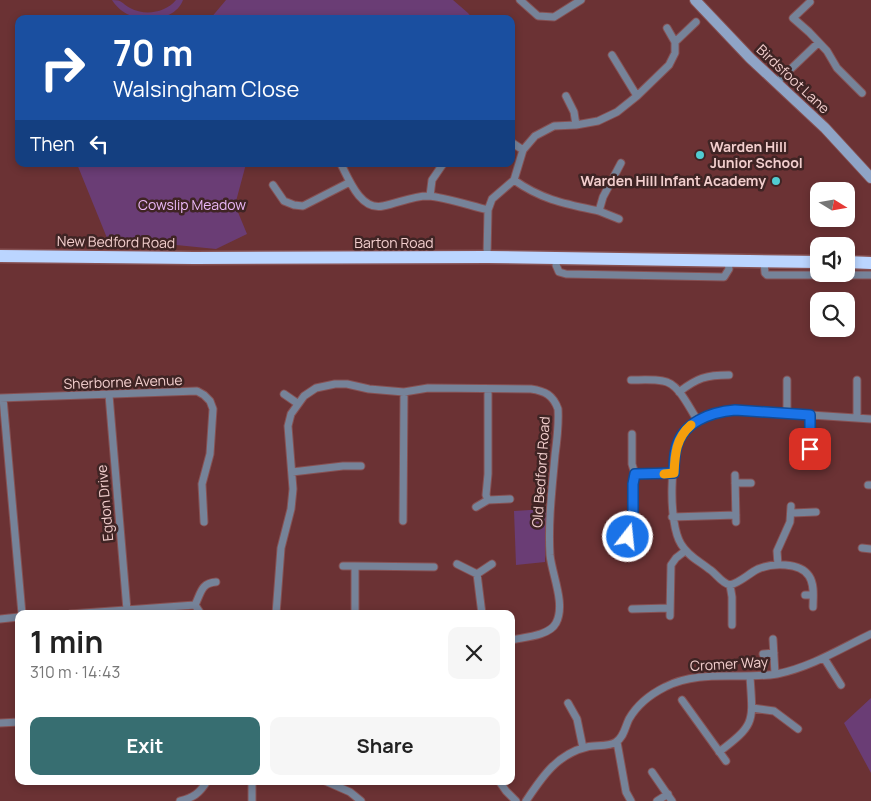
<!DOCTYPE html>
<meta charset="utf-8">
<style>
body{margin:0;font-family:Manrope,sans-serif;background:#f6f6f6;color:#222;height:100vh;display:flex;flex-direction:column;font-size:19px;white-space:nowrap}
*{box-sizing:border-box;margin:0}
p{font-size:16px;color:#767676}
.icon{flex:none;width:28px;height:28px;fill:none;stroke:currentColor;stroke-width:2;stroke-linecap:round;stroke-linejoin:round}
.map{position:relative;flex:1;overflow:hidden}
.sheet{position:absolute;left:15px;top:610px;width:500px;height:175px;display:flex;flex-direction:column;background:#fff;border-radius:10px;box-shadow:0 2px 8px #0003}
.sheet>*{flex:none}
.guide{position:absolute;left:15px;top:15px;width:500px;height:152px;border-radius:10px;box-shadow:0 2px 8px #0003;background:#1a4fa0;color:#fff;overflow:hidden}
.needle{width:32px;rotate:101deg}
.tools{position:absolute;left:810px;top:182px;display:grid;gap:10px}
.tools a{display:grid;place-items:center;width:45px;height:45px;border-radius:10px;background:#fff;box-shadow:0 2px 8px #0003;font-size:25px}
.pin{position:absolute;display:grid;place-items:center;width:42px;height:42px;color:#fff;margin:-21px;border-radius:10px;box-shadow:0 2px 8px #0006}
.me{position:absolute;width:55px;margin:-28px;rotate:16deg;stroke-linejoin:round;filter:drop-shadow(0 0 4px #0008)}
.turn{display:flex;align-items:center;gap:18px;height:105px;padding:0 15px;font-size:22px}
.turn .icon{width:65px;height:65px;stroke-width:2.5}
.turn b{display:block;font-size:35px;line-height:42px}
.then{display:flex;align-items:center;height:48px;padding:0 15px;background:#0003;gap:10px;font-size:19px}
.round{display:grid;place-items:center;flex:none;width:52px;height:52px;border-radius:10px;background:#f6f6f6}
.head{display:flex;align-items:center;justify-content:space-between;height:85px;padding:0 15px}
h1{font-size:30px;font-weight:700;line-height:38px}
.button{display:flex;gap:10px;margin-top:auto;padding:10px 15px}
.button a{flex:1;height:58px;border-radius:10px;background:#376e71;color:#fff;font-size:20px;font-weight:700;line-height:58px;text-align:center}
.button a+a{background:#f6f6f6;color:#222}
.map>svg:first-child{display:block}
</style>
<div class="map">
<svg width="871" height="801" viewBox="0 0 871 801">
<rect width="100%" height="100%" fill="#6b3234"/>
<path fill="#6a3d75" d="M 112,0 C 123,0 121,3 130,8 C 145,16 165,13 176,0 L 183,0 C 175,21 144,23 127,14 C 120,10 116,6 112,0 Z
M 226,0 L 453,0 L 468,13 L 473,19 L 210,19 Z
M 77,164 L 246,164 L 235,205 L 247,234 L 216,249 L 107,238 Z
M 546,509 L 545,562 L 516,565 L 514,511 Z
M 871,698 L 871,773 L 844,723 Z"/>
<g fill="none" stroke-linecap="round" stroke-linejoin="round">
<g stroke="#865153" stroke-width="9">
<path id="street" d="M 520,0 L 538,16 L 554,17 L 581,0
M 810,2 L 793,18 L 809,32 L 827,51 L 837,68 L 862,93
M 667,28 L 675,42
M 612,55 L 637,96
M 776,83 L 818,43
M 566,96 L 574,112 L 576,125
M 511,142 L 523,150
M 341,164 C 349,180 361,211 383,206 C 399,203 412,196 428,196 C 444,197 471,206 488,210
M 514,180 C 542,200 566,204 599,211 L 603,197 L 621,163
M 273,185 L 284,201 L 294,205 L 303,206 L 350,182
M 430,196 L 432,180 L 443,164
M 599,211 L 619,219
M 487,257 L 488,210 L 492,199 L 514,180 L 523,150 L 535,136 L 554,126 L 576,125 L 598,121 L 617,112 L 637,96 L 669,65 L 675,53 L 675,42 L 696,22
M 557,259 L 556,265 L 559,272 L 566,274 L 724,277 L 729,269 L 728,262
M 764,262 L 765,273 L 767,275 L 871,275
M 631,380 C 641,380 653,379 663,381 C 679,383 689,408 698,421
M 787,380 L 787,413
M 857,380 L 857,418
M 488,389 L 488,474 L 486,495 L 488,500
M 679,392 C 697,378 706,375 729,375
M 284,394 L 297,403
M 109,395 L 127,610
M 0,398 L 197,391 L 204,395 L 210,401 L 213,409 L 210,454 L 202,484 L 204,522
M 3,398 L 22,614
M 810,415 L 810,449
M 632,434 L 632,464 L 635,474 L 633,484 L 633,519 L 639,519 L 639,537 L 627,537 L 627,520 L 633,519
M 801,452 L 810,449 L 819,453
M 292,472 L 343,466 L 361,466
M 635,474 L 674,473
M 735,475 L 736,522
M 735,483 L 751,483
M 868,485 L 871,485
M 476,507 L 488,500 L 510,499
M 792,513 L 816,512
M 672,517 L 736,515
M 403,521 L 404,392
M 862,548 L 871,549
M 457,564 L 477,574 L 492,564
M 778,565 L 777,551 L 790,522 L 791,506
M 343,566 L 355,566
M 477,574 L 482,614
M 730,585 C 721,583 717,574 709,569 C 699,561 688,556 681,544 C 668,523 669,452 684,433 C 696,417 717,412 735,410 L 871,419
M 730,585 C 741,582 748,574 758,569 C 772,563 800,562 809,576 C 815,585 813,598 813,607
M 730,585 L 732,597 L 732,625
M 805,595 L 813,595
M 195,605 C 201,593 201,583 216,582
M 195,605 L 201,614
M 632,609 L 670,608
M 70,614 L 195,605
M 276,614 L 281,548 L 291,509 L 293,489 L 288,426 L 291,414 L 304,396 L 316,388 L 335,384 L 347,384 L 369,389 L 404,392 L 428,388 L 531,389 C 545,391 553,395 558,409 C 559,425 557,440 555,455 C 552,489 548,522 550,555 C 552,575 566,604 556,623 C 549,636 525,637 511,640
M 355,614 L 355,566 L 434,567
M 670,616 L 671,565 L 676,558 L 685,551
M 0,619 L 19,617
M 773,639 L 775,674
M 763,654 L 774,653
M 824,658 L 841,685
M 682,700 L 726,761
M 568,703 L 577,719 L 583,748
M 752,708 L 774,711 L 798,729
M 0,723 L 19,722
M 617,742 L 626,792 L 631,801
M 719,752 C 756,724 753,722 750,677
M 652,772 L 672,801
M 252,781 L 252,801
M 325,781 L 350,792 L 361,801
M 499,781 L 506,791 L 516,801
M 180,801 C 193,798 200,793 207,781
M 526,801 C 542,777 557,754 587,747 C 595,745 609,747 616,742 C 624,737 625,727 629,719 C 637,705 651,694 665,687 C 699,669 740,680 777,674 C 811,667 840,649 871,634
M 657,801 L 668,794"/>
</g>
<g stroke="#865153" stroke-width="12">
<path id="secondary" d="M 695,0 L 750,58 L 825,128 L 871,178"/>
</g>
<g stroke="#865153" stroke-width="15">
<path id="highway" d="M 0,256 L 194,258 L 487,257 L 819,262
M 846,262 L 871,263"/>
</g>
<use href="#street" stroke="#768399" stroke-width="7"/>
<use href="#secondary" stroke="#8fa4c6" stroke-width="10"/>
<use href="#highway" stroke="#bbd5ff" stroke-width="12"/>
</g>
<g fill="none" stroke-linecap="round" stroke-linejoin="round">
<g stroke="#114b97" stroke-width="12">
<path id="route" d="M 628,537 L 628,520 L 633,519 L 633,484 L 635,474 L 674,473 C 674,465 674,457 676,449 C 682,422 711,412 735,410 L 810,415 L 810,449"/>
</g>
<use href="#route" stroke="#1a73e8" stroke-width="9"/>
<path stroke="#f59e0b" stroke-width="9" d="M 664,474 L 674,473 C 675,454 676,438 691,425"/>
</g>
<g fill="#51ccd2" stroke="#3f2424" stroke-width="2">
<circle cx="700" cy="155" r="5"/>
<circle cx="776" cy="181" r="5"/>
</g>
<g text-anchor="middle" stroke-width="5" stroke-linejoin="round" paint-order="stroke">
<g font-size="14" fill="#f2cecd" stroke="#3f2424">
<text transform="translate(793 79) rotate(43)" y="5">Birdsfoot Lane</text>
<text transform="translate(116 242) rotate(1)" y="5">New Bedford Road</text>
<text x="394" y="248">Barton Road</text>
<text transform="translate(123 382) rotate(-2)" y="5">Sherborne Avenue</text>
<text transform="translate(541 472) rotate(-86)" y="5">Old Bedford Road</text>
<text transform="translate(105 503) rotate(-95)" y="5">Egdon Drive</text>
<text transform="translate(729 664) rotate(-3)" y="5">Cromer Way</text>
</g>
<g font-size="14" font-weight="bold" fill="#f2cecd" stroke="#3f2424" text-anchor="start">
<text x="710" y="152">Warden Hill<tspan x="710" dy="16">Junior School</tspan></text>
<text x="766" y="186" text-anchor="end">Warden Hill Infant Academy</text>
</g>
<g font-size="14" fill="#ebb8f7" stroke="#3f2424">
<text x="192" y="210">Cowslip Meadow</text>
</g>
</g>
</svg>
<div class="tools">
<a><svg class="needle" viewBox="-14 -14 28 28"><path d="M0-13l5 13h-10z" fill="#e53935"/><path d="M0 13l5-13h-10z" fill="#767676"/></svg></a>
<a><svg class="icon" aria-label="sound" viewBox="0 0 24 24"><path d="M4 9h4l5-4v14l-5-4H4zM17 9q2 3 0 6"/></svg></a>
<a><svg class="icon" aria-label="search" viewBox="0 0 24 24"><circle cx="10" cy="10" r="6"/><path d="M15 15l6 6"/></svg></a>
</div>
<div class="pin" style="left:810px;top:449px;background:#d93025"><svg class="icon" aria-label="arrive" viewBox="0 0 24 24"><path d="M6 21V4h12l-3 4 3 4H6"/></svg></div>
<svg class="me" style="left:628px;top:537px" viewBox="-20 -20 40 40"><circle r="17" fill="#1a73e8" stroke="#fff" stroke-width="3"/><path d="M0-11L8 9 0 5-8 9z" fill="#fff"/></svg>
<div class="guide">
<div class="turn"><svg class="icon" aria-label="right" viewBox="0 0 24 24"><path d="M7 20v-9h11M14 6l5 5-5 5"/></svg><div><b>70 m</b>Walsingham Close</div></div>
<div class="then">Then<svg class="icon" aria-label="left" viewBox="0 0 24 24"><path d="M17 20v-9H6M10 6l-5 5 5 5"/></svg></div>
</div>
<section class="sheet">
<div class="head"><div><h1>1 min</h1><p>310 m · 14:43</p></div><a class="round"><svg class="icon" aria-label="close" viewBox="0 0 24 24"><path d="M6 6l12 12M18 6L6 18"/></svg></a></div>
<div class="button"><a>Exit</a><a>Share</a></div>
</section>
</div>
